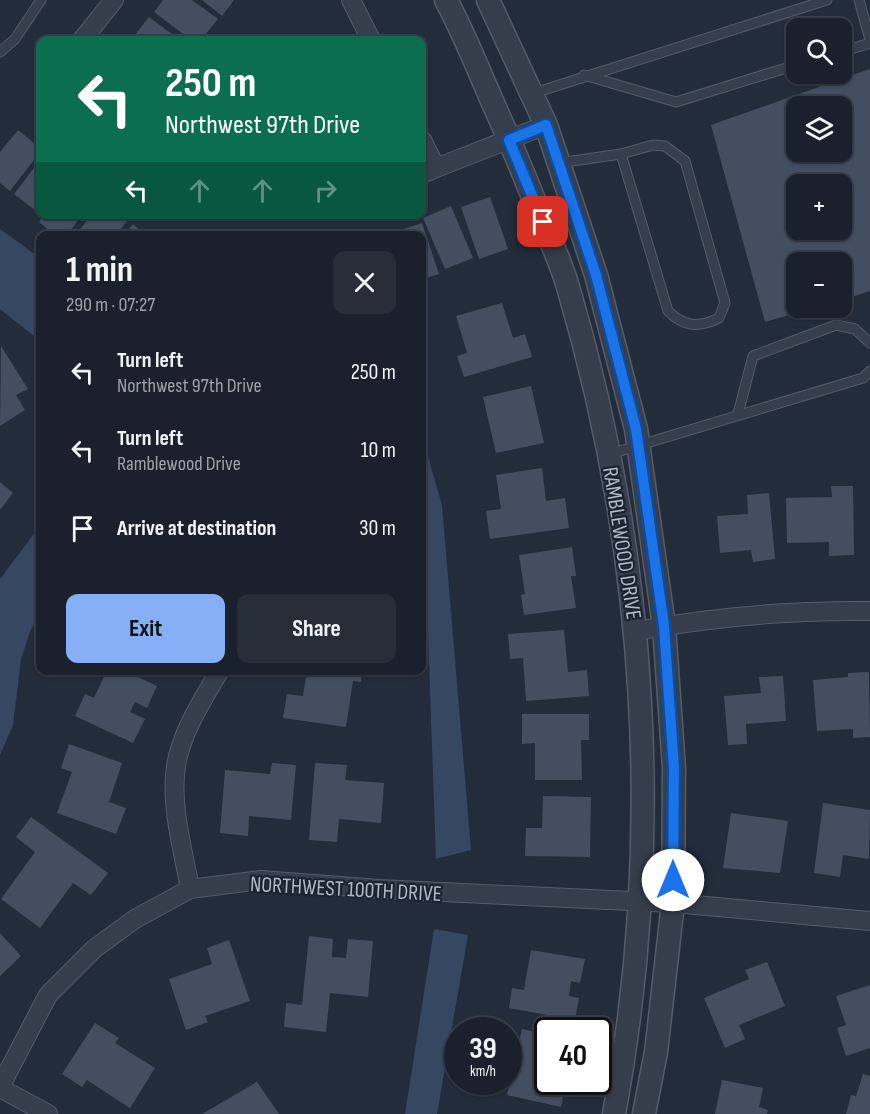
<!DOCTYPE html>
<meta charset="utf-8">
<style>
body{margin:0;font-family:"Sofia Sans Condensed",sans-serif;background:#272e38;color:#f1f3f6;height:100vh;display:flex;flex-direction:column;font-size:22px;white-space:nowrap}
*{box-sizing:border-box;margin:0}
p{font-size:20px;color:#9fa3a9}
.icon{flex:none;width:33px;height:33px;fill:none;stroke:currentColor;stroke-width:2;stroke-linecap:round;stroke-linejoin:round}
.map{position:relative;flex:1;overflow:hidden}
.sheet{position:absolute;left:36px;top:231px;width:390px;height:444px;display:flex;flex-direction:column;background:#1a212c;border-radius:12px;box-shadow:0 2px 4px #0004,0 0 0 2px #383e48}
.sheet>*{flex:none}
.hud{position:absolute;left:36px;top:36px;width:390px;height:183px;border-radius:12px;box-shadow:0 2px 4px #0004,0 0 0 2px #383e48;background:#0b6e4f;color:#fff;overflow:hidden}
.tools{position:absolute;left:786px;top:18px;display:grid;gap:12px}
.tools a{display:grid;place-items:center;width:66px;height:66px;border-radius:12px;background:#1a212c;box-shadow:0 2px 4px #0004,0 0 0 2px #383e48;font-size:30px}
.speed{position:absolute;left:444px;top:1017px;display:flex;gap:12px;font-size:30px;font-weight:700;text-align:center}
.speed>*{display:grid;place-content:center;width:78px;height:78px;border-radius:50%;background:#1a212c;box-shadow:0 2px 4px #0004,0 0 0 2px #383e48;line-height:1}
.speed small{font-size:15px;font-weight:400}
.speed .limit{border:3px solid #111;border-radius:9px;background:#fff;color:#111}
.pin{position:absolute;display:grid;place-items:center;width:51px;height:51px;color:#fff;margin:-26px;border-radius:12px;box-shadow:0 3px 9px #0006}
.me{position:absolute;width:66px;margin:-33px;rotate:0deg;stroke-linejoin:round;filter:drop-shadow(0 0 4px #0008)}
.turn{display:flex;align-items:center;gap:21px;height:126px;padding:0 30px;font-size:27px}
.turn .icon{width:78px;height:78px;stroke-width:2.5}
.turn b{display:block;font-size:42px;line-height:51px}
.lanes{display:flex;align-items:center;height:57px;padding:0 30px;background:#0003;justify-content:center;gap:30px;direction:ltr}
.lanes .off{opacity:.35}
.round{display:grid;place-items:center;flex:none;width:63px;height:63px;border-radius:12px;background:#272e38}
.overview{display:flex;align-items:center;justify-content:space-between;height:102px;padding:0 30px}
h1{font-size:36px;font-weight:700;line-height:45px}
.button{display:flex;gap:12px;margin-top:auto;padding:12px 30px}
.button a{flex:1;height:69px;border-radius:12px;background:#86aff8;color:#111;font-size:24px;font-weight:700;line-height:69px;text-align:center}
.button a+a{background:#272e38;color:#f1f3f6}
ul{padding:0;list-style:none}
li{display:flex;align-items:center;gap:18px;height:78px;padding:0 30px}
li div{flex:1}
li b{display:block;font-size:22px}
li em{font-style:normal}
.map>svg:first-child{display:block}
</style>
<div class="map">
<svg width="870" height="1114" viewBox="0 0 870 1114">
<rect width="100%" height="100%" fill="#222c3b"/>
<path fill="#364762" d="M 0,229 L 40,258 L 40,341 L 0,309 Z
M 422,436 L 442,505 L 471,850 L 436,859 L 428,635 L 422,610 Z
M 40,526 L 40,616 L 31,629 L 21,659 L 13,725 L 0,755 L 0,579 Z
M 434,929 L 468,935 L 437,1114 L 405,1114 Z"/>
<path fill="#434f60" fill-rule="evenodd" d="M 163,0 L 192,0 L 218,19 L 201,40 L 191,40 L 154,12 Z
M 202,0 L 234,0 L 222,16 Z
M 149,17 L 180,40 L 131,40 Z
M 870,69 L 870,291 L 842,300 L 842,262 L 796,262 L 796,308 L 813,308 L 765,322 L 711,125 ZM 796,106 L 842,106 L 842,152 L 796,152 ZM 796,184 L 842,184 L 842,230 L 796,230 Z
M 18,130 L 40,148 L 40,152 L 10,191 L 0,183 L 0,152 Z
M 40,160 L 40,211 L 39,213 L 14,194 Z
M 490,197 L 508,249 L 479,259 L 461,207 Z
M 451,206 L 473,258 L 445,269 L 423,218 Z
M 45,214 L 83,214 L 66,236 L 56,236 L 39,222 Z
M 92,214 L 118,214 L 127,221 L 115,236 L 75,236 Z
M 422,223 L 439,274 L 422,279 L 422,236 L 393,236 L 392,233 Z
M 133,224 L 146,236 L 123,236 Z
M 502,303 L 513,338 L 525,334 L 532,357 L 464,377 L 457,356 L 467,353 L 456,316 Z
M 1,346 L 28,389 L 16,395 L 25,410 L 0,426 Z
M 531,386 L 544,443 L 496,453 L 483,397 Z
M 542,468 L 546,501 L 565,498 L 569,528 L 490,539 L 486,511 L 501,509 L 496,475 Z
M 0,482 L 13,493 L 0,510 Z
M 831,486 L 853,486 L 854,555 L 829,556 L 829,542 L 787,543 L 786,498 L 832,497 Z
M 769,493 L 775,559 L 753,562 L 751,550 L 720,553 L 717,516 L 748,514 L 747,495 Z
M 572,547 L 576,576 L 571,576 L 576,608 L 524,615 L 521,595 L 525,594 L 519,555 Z
M 564,630 L 568,672 L 587,670 L 589,696 L 526,701 L 523,658 L 510,659 L 508,634 Z
M 107,670 L 123,670 L 157,686 L 147,708 L 135,702 L 130,712 L 145,719 L 133,743 L 75,716 L 85,694 L 94,698 Z
M 307,670 L 362,670 L 361,682 L 353,681 L 346,727 L 283,718 L 287,694 L 303,696 Z
M 869,672 L 870,737 L 853,738 L 853,729 L 817,731 L 813,680 L 848,677 L 848,673 Z
M 783,676 L 786,721 L 746,724 L 747,744 L 728,745 L 724,696 L 761,693 L 759,677 Z
M 522,714 L 589,714 L 589,740 L 581,740 L 582,780 L 535,780 L 535,743 L 522,744 Z
M 69,744 L 122,763 L 109,802 L 126,808 L 116,834 L 57,813 L 72,772 L 61,768 Z
M 272,763 L 296,765 L 291,820 L 249,816 L 248,836 L 220,833 L 225,770 L 270,774 Z
M 315,763 L 347,765 L 345,780 L 384,783 L 381,823 L 339,819 L 337,842 L 309,840 Z
M 543,796 L 591,797 L 590,857 L 525,856 L 526,828 L 542,828 Z
M 823,803 L 870,810 L 869,859 L 843,855 L 840,877 L 814,873 Z
M 731,813 L 788,821 L 780,873 L 723,868 Z
M 31,817 L 108,873 L 91,895 L 73,883 L 40,928 L 1,899 L 35,852 L 16,837 Z
M 0,933 L 21,956 L 0,976 Z
M 309,936 L 333,939 L 332,957 L 346,958 L 348,939 L 373,941 L 368,997 L 330,993 L 326,1032 L 284,1027 L 286,1003 L 302,1005 Z
M 229,940 L 250,1001 L 205,1016 L 208,1022 L 186,1030 L 169,979 L 212,964 L 207,948 Z
M 531,950 L 585,959 L 580,983 L 571,981 L 569,996 L 579,998 L 575,1020 L 509,1008 L 512,988 L 524,990 Z
M 767,962 L 785,1006 L 739,1025 L 745,1039 L 725,1048 L 704,998 L 749,979 L 745,970 Z
M 870,985 L 870,1048 L 846,1056 L 837,1028 L 846,1025 L 836,996 Z
M 95,1023 L 119,1038 L 115,1043 L 155,1068 L 130,1108 L 87,1080 L 82,1087 L 62,1074 Z
M 522,1029 L 548,1035 L 548,1082 L 566,1082 L 561,1107 L 507,1095 Z
M 863,1074 L 870,1076 L 870,1114 L 846,1114 L 851,1095 L 856,1096 Z
M 722,1080 L 763,1088 L 759,1107 L 768,1110 L 767,1114 L 715,1114 Z
M 257,1082 L 279,1114 L 202,1114 Z"/>
<g fill="none" stroke-linecap="round" stroke-linejoin="round">
<g stroke="#545c69" stroke-width="11">
<path id="service" d="M 859,0 L 870,40
M 0,52 L 15,39 L 41,0
M 842,52 L 870,43
M 584,75 L 676,102 L 796,65
M 531,94 L 827,0
M 558,163 L 621,154 L 653,145 L 665,146 L 685,161 L 725,303 L 719,318 C 699,328 684,327 668,311 L 621,154
M 738,414 L 753,356 L 836,325 L 855,329 L 870,343
M 610,454 L 863,378 L 870,371"/>
</g>
<g stroke="#545c69" stroke-width="20">
<path id="minor" d="M 351,0 L 371,40
M 82,40 L 114,0
M 422,140 L 436,168 L 422,174
M 436,168 L 546,125
M 636,631 C 713,617 792,610 870,611
M 190,889 C 183,849 170,806 176,766 C 181,733 203,699 220,670
M 0,1087 L 48,995 L 94,949 L 135,919 L 190,889 L 261,880 L 380,889 L 673,903 L 870,921
M 0,1088 L 48,1114"/>
</g>
<g stroke="#545c69" stroke-width="25">
<path id="tertiary" d="M 446,0 C 465,35 480,74 496,110 C 513,147 528,185 543,222 C 551,243 562,265 568,287 C 647,555 665,839 614,1114
M 488,0 L 546,125 L 596,275 L 636,429 L 664,626 L 674,768 L 673,903 L 656,1052 L 644,1114"/>
</g>
<use href="#service" stroke="#363e4b" stroke-width="9"/>
<use href="#minor" stroke="#363e4b" stroke-width="18"/>
<use href="#tertiary" stroke="#363e4b" stroke-width="22"/>
</g>
<g fill="none" stroke-linecap="round" stroke-linejoin="round">
<g stroke="#114b97" stroke-width="15">
<path id="route" d="M 543,222 L 509,140 L 546,125 L 596,275 L 636,429 L 664,626 L 674,768 L 673,880"/>
</g>
<use href="#route" stroke="#1a73e8" stroke-width="10"/>
</g>
<g text-anchor="middle" stroke-width="4.5" stroke-linejoin="round" paint-order="stroke">
<g font-size="22" fill="#b1b9c7" stroke="#1b2330">
<text transform="translate(623 543) rotate(81)" y="8">RAMBLEWOOD DRIVE</text>
<text transform="translate(346 888) rotate(3)" y="8">NORTHWEST 100TH DRIVE</text>
</g>
</g>
</svg>
<div class="tools">
<a><svg class="icon" aria-label="search" viewBox="0 0 24 24"><circle cx="10" cy="10" r="6"/><path d="M15 15l6 6"/></svg></a>
<a><svg class="icon" aria-label="layers" viewBox="0 0 24 24"><path d="M12 4l9 5-9 5-9-5zM3 14l9 5 9-5"/></svg></a>
<a>+</a>
<a>−</a>
</div>
<div class="speed"><div>39<small>km/h</small></div><div class="limit">40</div></div>
<div class="pin" style="left:543px;top:222px;background:#d93025"><svg class="icon" aria-label="arrive" viewBox="0 0 24 24"><path d="M6 21V4h12l-3 4 3 4H6"/></svg></div>
<svg class="me" style="left:673px;top:880px" viewBox="-20 -20 40 40"><circle r="19" fill="#fff"/><path d="M0-13L10 11 0 6-10 11z" fill="#1a73e8"/></svg>
<div class="hud">
<div class="turn"><svg class="icon" aria-label="left" viewBox="0 0 24 24"><path d="M17 20v-9H6M10 6l-5 5 5 5"/></svg><div><b>250 m</b>Northwest 97th Drive</div></div>
<div class="lanes"><svg class="icon" aria-label="left" viewBox="0 0 24 24"><path d="M17 20v-9H6M10 6l-5 5 5 5"/></svg><svg class="icon off" aria-label="ahead" viewBox="0 0 24 24"><path d="M12 20V5M6 11l6-6 6 6"/></svg><svg class="icon off" aria-label="ahead" viewBox="0 0 24 24"><path d="M12 20V5M6 11l6-6 6 6"/></svg><svg class="icon off" aria-label="right" viewBox="0 0 24 24"><path d="M7 20v-9h11M14 6l5 5-5 5"/></svg></div>
</div>
<section class="sheet">
<div class="overview"><div><h1>1 min</h1><p>290 m · 07:27</p></div><a class="round"><svg class="icon" aria-label="close" viewBox="0 0 24 24"><path d="M6 6l12 12M18 6L6 18"/></svg></a></div>
<ul>
<li><svg class="icon" aria-label="left" viewBox="0 0 24 24"><path d="M17 20v-9H6M10 6l-5 5 5 5"/></svg><div><b>Turn left</b><p>Northwest 97th Drive</p></div><em>250 m</em></li>
<li><svg class="icon" aria-label="left" viewBox="0 0 24 24"><path d="M17 20v-9H6M10 6l-5 5 5 5"/></svg><div><b>Turn left</b><p>Ramblewood Drive</p></div><em>10 m</em></li>
<li><svg class="icon" aria-label="arrive" viewBox="0 0 24 24"><path d="M6 21V4h12l-3 4 3 4H6"/></svg><div><b>Arrive at destination</b></div><em>30 m</em></li>
</ul>
<div class="button"><a>Exit</a><a>Share</a></div>
</section>
</div>
